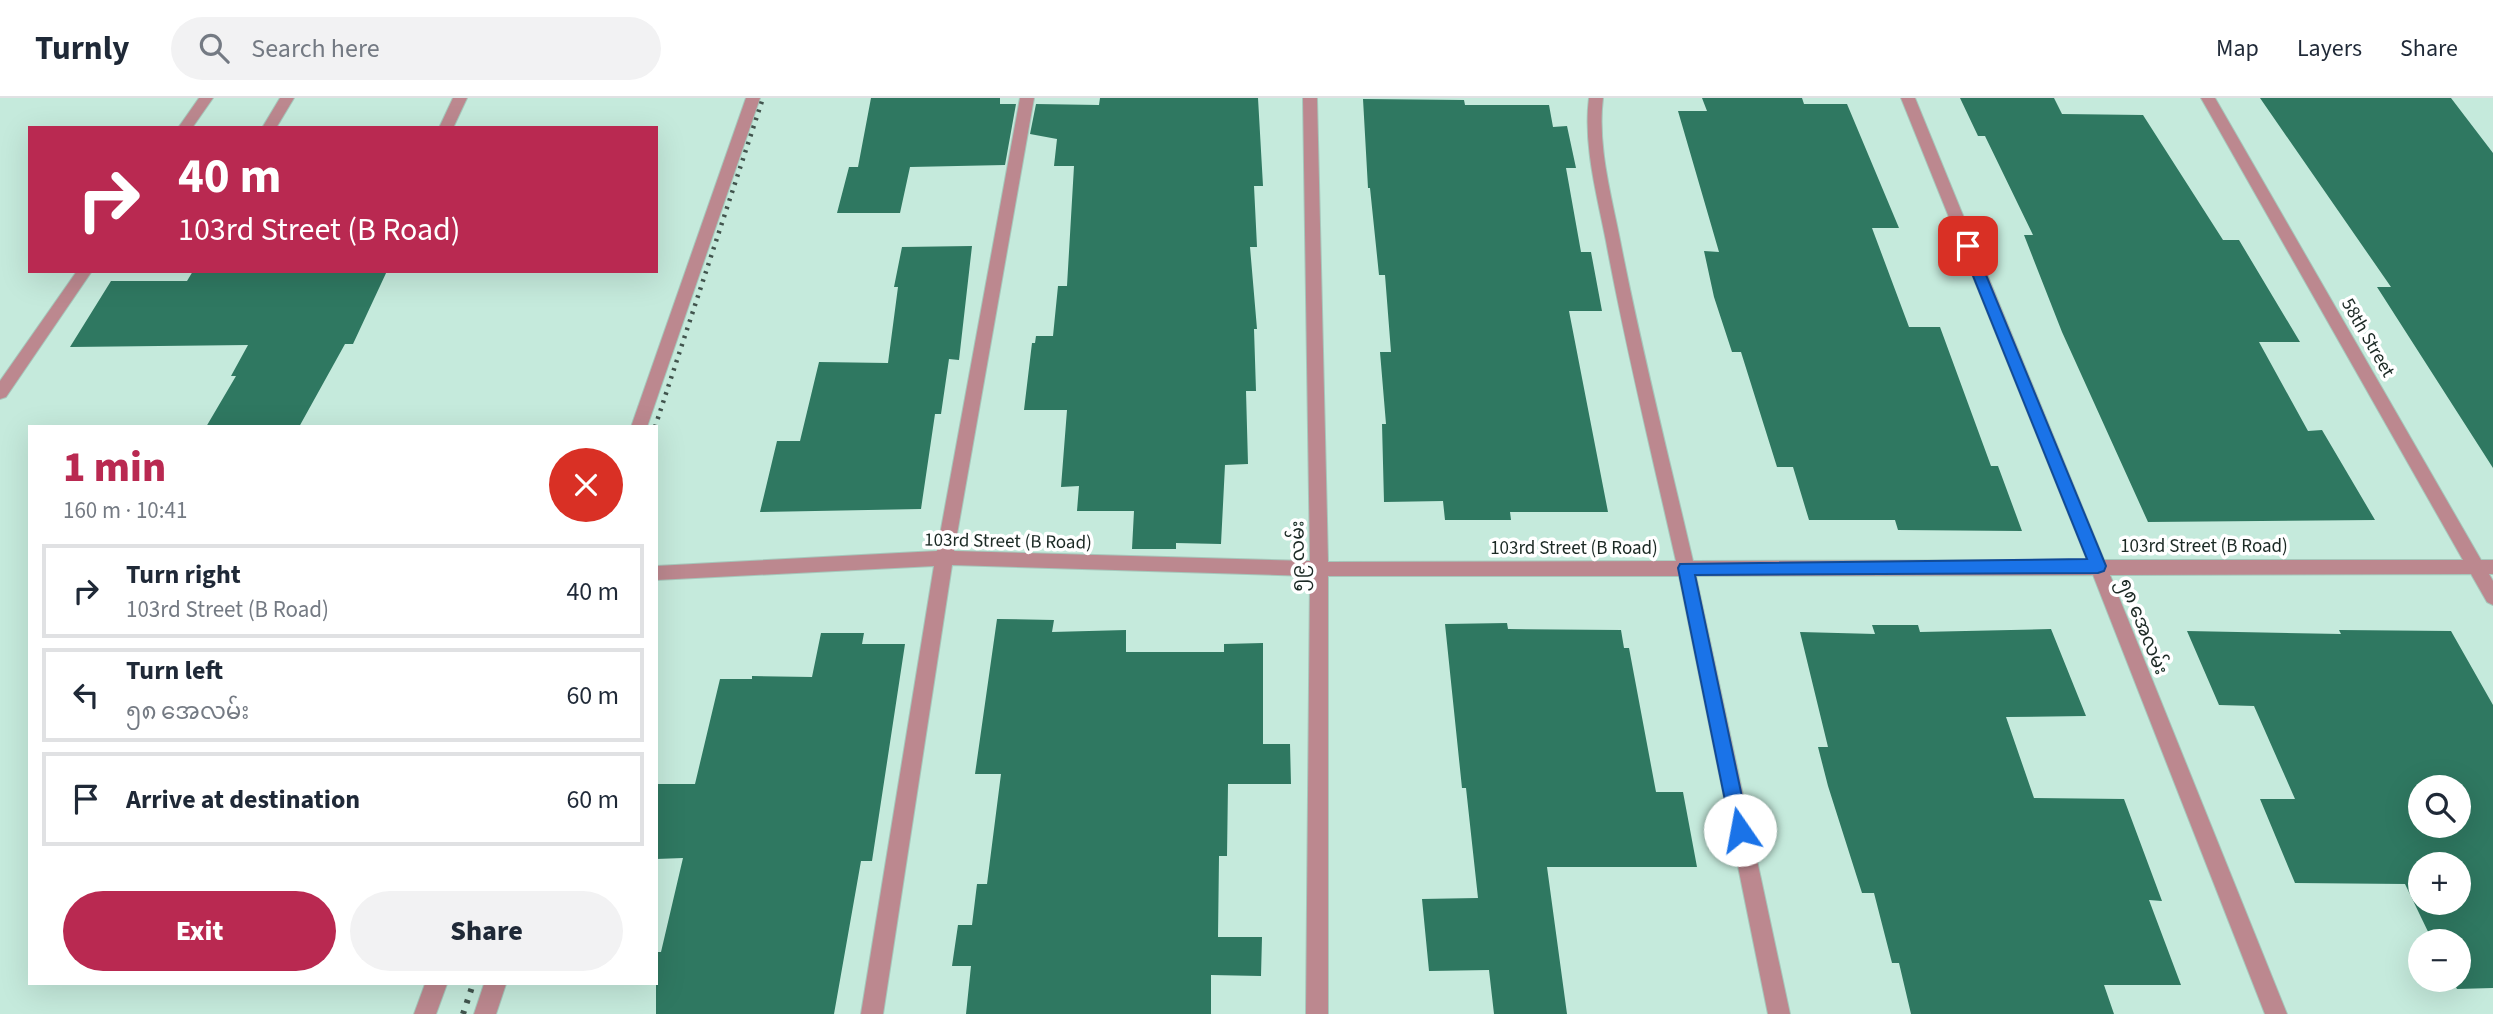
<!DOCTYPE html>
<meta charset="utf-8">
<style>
body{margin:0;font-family:"Source Sans 3","Noto Sans Myanmar",sans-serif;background:#f2f2f3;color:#1f2937;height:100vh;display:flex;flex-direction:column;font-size:26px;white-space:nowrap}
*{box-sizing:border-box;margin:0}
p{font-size:23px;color:#747a83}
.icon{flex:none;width:38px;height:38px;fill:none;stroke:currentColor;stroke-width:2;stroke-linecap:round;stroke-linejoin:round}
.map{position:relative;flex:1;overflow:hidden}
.panel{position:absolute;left:28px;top:327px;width:630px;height:560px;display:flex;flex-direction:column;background:#fff;border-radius:0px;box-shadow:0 7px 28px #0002}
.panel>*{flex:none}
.top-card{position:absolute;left:28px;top:28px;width:630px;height:147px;border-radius:0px;box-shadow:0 7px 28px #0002;background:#b92951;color:#fff;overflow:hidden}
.tools{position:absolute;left:2408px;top:677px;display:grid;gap:14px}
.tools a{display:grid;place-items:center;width:63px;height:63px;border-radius:50%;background:#fff;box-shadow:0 7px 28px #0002;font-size:35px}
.pin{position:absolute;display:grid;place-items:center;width:60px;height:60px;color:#fff;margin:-30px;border-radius:14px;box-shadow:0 4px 10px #0006}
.me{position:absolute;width:77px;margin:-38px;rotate:348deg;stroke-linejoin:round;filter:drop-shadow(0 0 5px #0008)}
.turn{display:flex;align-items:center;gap:24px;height:147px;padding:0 35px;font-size:32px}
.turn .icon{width:91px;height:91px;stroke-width:2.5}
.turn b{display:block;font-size:49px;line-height:60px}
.round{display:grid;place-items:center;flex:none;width:74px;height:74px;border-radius:37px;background:#f2f2f3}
.overview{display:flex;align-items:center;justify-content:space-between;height:119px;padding:0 35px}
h1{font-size:42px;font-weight:800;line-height:52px;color:#b92951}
.cta{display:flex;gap:14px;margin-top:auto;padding:14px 35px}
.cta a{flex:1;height:80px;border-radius:42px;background:#b92951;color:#fff;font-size:28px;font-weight:800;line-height:80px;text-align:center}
.cta a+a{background:#f2f2f3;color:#1f2937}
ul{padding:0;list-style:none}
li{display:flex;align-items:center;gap:21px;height:94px;margin:0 14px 10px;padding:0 21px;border:4px solid #e0e1e3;border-radius:0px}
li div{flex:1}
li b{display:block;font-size:26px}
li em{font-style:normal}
header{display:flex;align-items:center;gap:42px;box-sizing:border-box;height:98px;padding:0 35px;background:#fff;border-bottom:2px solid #e0e1e3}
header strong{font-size:33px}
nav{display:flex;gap:38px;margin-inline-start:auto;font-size:24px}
.search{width:490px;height:63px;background:#f2f2f3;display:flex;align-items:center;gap:18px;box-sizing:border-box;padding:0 24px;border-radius:38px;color:#747a83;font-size:26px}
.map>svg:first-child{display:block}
</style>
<header>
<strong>Turnly</strong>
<div class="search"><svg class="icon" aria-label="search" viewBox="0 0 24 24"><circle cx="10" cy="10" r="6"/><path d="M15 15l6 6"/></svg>Search here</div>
<nav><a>Map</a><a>Layers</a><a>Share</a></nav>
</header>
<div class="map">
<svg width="2493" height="916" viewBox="0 0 2493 916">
<rect width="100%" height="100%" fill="#c5eadc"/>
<path fill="#2f7861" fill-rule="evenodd" d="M 871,0 L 1000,0 L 1000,6 L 1016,6 L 1005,67 L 910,69 L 900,115 L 837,115 L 849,69 L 858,69 Z
M 1100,0 L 1258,0 L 1263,88 L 1254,88 L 1257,149 L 1250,149 L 1257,231 L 1254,231 L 1256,293 L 1246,293 L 1248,366 L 1225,367 L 1221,446 L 1176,445 L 1176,451 L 1132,451 L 1134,413 L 1077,413 L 1079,388 L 1061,389 L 1067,312 L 1024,312 L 1032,245 L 1035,245 L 1036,238 L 1053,238 L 1058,188 L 1067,188 L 1074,68 L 1054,68 L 1057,41 L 1030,36 L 1036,6 L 1099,7 Z
M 1702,0 L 1802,0 L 1804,6 L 1847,6 L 1899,130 L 1872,130 L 1909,229 L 1940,229 L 1991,368 L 1998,368 L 2022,433 L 1898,432 L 1895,422 L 1809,422 L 1793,369 L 1777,369 L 1741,254 L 1732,254 L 1714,199 L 1704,153 L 1719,154 L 1678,13 L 1707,13 Z
M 1960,0 L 2054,0 L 2062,16 L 2143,17 L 2223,142 L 2239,142 L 2300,244 L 2259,244 L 2308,333 L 2322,332 L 2375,422 L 2148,424 L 2062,234 L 2024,137 L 2033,137 L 1985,38 L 1978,38 Z
M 2260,0 L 2451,0 L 2493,55 L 2493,370 L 2377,189 L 2391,189 Z
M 1363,1 L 1464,2 L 1465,7 L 1549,7 L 1553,29 L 1567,28 L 1576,70 L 1566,70 L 1581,154 L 1591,154 L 1602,213 L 1569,213 L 1608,414 L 1510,414 L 1511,422 L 1445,422 L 1443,403 L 1384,404 L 1382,326 L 1386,326 L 1380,254 L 1391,254 L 1385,177 L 1379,177 L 1370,90 L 1368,90 Z
M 972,148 L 959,262 L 949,261 L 941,316 L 935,316 L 921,411 L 760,414 L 777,343 L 800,343 L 819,264 L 888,265 L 898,189 L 894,189 L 902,149 Z
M 193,173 L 387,173 L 353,246 L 345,246 L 299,329 L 206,329 L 236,278 L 231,278 L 248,247 L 70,249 L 111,183 L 187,183 Z
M 997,521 L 1054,522 L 1052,534 L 1126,532 L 1126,554 L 1224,554 L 1224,546 L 1263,545 L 1263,646 L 1290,646 L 1291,686 L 1228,686 L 1227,758 L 1219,758 L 1218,839 L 1262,839 L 1261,878 L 1211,877 L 1211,916 L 966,916 L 971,868 L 952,868 L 958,827 L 972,827 L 977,786 L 987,786 L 1001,676 L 975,676 Z
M 1507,525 L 1508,531 L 1621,532 L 1624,550 L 1629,550 L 1656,694 L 1683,694 L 1697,769 L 1547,769 L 1567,916 L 1494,916 L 1489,872 L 1429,873 L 1422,801 L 1478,800 L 1466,690 L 1462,690 L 1445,526 Z
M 1872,527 L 1918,527 L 1920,534 L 2051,531 L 2086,618 L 2006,619 L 2034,700 L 2124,701 L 2162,803 L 2149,802 L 2181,887 L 2104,887 L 2114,916 L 1911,916 L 1899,865 L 1892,865 L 1874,795 L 1862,795 L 1828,688 L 1818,649 L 1828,649 L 1800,534 L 1875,536 Z
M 2339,532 L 2451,533 L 2493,607 L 2493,890 L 2457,891 L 2452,882 L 2459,882 L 2459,844 L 2433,844 L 2405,786 L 2295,785 L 2260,701 L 2295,701 L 2254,608 L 2219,607 L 2187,533 L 2341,536 ZM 2420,690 L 2459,690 L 2459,728 L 2420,728 ZM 2420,766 L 2459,766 L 2459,805 L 2420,805 Z
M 821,535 L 864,535 L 862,546 L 905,546 L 872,763 L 861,763 L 834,916 L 656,916 L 656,854 L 661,854 L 683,760 L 656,761 L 656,686 L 695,686 L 720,581 L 752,581 L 752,578 L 812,579 Z"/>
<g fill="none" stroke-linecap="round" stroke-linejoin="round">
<g stroke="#a6c7bb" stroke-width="2">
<path id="service" d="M 280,0 L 294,0 L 276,30 L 262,30 Z
M 453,0 L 467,0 L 453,30 L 439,30 Z"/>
</g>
<g stroke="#a6c7bb" stroke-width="2">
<path id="minor" d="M 199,0 L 213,0 L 192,30 L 178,30 Z
M 746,0 L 760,0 L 647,329 L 631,329 Z
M 1020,0 L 1034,0 L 954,453 L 1310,463 L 1303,0 L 1317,0 L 1328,464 L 1676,463 C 1652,357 1626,251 1606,143 C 1597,97 1583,47 1589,0 L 1603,0 C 1597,47 1611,96 1620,142 C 1641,250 1668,356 1693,463 L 2087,462 L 1901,0 L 1915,0 L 2104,462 L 2463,462 L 2201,0 L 2215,0 L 2481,462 L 2493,462 L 2493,476 L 2489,476 L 2493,483 L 2493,507 L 2487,504 L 2471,476 L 2110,477 L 2287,916 L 2265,916 L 2093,477 L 1696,478 L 1790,916 L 1768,916 L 1679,478 L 1328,478 L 1328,916 L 1306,916 L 1310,478 L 952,467 L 883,916 L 861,916 L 934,468 L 656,482 L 656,468 L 937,453 Z
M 77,173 L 92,173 L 6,299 L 0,301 L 0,283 Z
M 425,886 L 447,886 L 436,916 L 414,916 Z
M 484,886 L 506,886 L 496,916 L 474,916 Z"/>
</g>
<use href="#service" fill="#bc888f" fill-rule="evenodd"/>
<use href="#minor" fill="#bc888f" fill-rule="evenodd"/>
<path stroke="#41544d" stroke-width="4.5" stroke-dasharray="2.5 6" stroke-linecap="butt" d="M 655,329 L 763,0"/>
<path stroke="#41544d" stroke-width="6" stroke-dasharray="3.5 8" stroke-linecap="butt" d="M 463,916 L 473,886"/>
</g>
<path fill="#1a73e8" stroke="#114b97" stroke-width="2" d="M 1968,143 L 1974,148 L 2106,468 L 2104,473 L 2098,475 L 1695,477 L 1749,732 L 1747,738 L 1740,741 L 1734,738 L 1731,732 L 1678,470 L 1680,466 L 2087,461 L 1961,148 Z"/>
<g text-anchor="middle" stroke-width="7" stroke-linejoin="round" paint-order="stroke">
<g font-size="19" fill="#1b2924" stroke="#fff">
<text transform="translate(2369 239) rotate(60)" y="7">58th Street</text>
<text transform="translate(1008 442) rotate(1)" y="7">103rd Street (B Road)</text>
<text x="2204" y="454">103rd Street (B Road)</text>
<text x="1574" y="456">103rd Street (B Road)</text>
<text transform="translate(1297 458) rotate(-91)" y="7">၅၉ လမ်း</text>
<text transform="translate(2144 528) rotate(68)" y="7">၅၈ အေလမ်း</text>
</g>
</g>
</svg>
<div class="tools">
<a><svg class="icon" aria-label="search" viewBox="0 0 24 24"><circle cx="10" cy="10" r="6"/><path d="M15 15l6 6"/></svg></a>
<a>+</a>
<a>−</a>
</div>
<div class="pin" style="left:1968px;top:148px;background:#d93025"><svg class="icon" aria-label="arrive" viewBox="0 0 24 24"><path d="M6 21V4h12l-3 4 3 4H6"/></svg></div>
<svg class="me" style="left:1740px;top:732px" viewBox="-20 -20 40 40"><circle r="19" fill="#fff"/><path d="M0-13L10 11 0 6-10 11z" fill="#1a73e8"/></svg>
<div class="top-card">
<div class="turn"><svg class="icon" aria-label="right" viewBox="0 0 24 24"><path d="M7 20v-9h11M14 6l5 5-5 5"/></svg><div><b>40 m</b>103rd Street (B Road)</div></div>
</div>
<section class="panel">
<div class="overview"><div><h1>1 min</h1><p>160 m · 10:41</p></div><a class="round" style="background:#d93025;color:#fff"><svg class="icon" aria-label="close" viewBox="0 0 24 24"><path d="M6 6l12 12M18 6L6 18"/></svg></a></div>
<ul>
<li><svg class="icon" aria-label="right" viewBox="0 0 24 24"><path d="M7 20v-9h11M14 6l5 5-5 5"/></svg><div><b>Turn right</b><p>103rd Street (B Road)</p></div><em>40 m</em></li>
<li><svg class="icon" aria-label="left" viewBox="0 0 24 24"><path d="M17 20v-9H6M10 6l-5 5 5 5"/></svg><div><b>Turn left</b><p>၅၈ အေလမ်း</p></div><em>60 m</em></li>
<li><svg class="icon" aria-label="arrive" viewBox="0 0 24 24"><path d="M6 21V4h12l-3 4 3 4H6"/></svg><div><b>Arrive at destination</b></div><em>60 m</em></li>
</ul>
<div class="cta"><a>Exit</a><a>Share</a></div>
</section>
</div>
